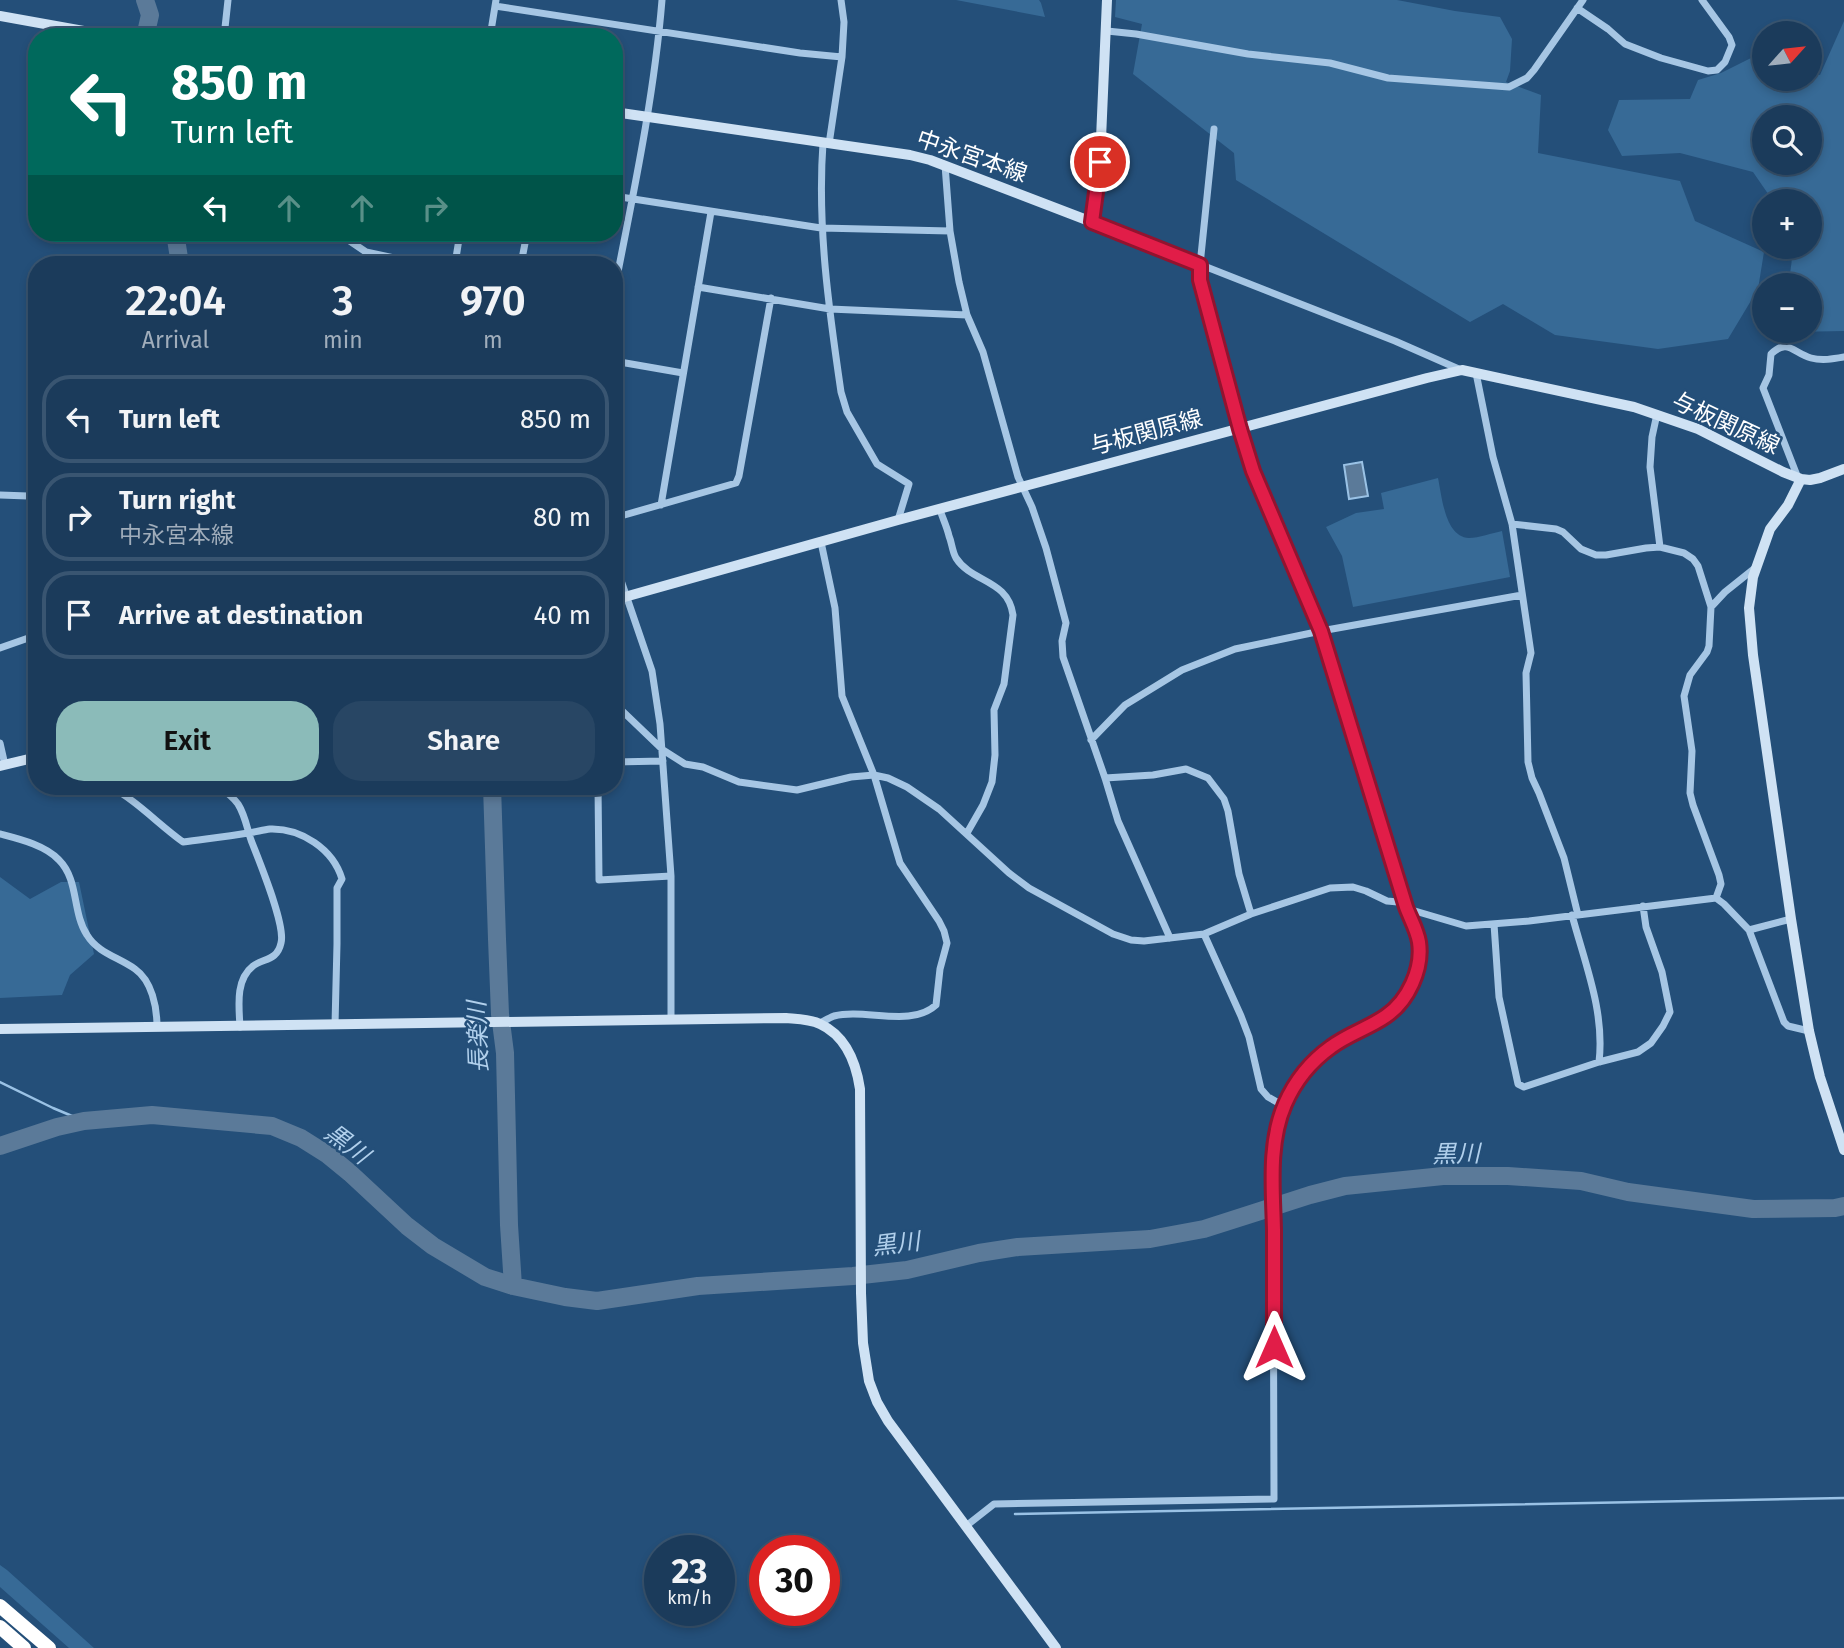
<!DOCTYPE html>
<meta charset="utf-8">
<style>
body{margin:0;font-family:"Fira Sans","Noto Sans JP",sans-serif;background:#284664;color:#f1f3f6;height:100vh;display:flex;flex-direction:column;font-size:26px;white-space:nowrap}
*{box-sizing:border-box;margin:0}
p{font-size:23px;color:#a0adbb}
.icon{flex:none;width:38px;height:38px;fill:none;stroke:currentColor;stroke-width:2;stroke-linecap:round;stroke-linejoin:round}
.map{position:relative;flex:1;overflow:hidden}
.drawer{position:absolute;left:28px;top:256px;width:595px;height:539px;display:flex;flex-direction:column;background:#1b3b5b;border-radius:28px;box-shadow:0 4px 10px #0003,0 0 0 2px #395571}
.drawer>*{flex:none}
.banner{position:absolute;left:28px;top:28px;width:595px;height:214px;border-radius:28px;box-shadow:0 4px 10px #0003,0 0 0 2px #395571;background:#00695c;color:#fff;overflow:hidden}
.needle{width:46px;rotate:63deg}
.controls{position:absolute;left:1752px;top:21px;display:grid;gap:14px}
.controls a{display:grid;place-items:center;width:70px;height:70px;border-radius:50%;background:#1b3b5b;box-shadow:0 4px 10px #0003,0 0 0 2px #395571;font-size:35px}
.speed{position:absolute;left:644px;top:1535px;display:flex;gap:14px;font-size:35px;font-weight:700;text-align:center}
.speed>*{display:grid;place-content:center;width:91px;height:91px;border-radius:50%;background:#1b3b5b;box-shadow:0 4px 10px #0003,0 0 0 2px #395571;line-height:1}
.speed small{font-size:18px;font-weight:400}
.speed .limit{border:10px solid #d22;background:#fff;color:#111}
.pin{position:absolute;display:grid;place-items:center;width:60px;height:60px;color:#fff;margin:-30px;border:4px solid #fff;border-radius:50%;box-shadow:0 2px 7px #0007}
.me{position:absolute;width:77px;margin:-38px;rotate:0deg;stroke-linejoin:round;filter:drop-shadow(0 0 5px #0008)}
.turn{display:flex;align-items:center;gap:24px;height:147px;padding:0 28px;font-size:32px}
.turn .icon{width:91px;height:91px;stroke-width:2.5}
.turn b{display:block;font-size:49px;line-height:60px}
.lanes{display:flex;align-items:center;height:66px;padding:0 28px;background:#0003;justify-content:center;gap:35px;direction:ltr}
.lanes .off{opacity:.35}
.eta{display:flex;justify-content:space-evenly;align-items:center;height:119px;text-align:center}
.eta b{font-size:42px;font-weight:600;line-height:49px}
.action{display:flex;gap:14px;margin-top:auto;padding:14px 28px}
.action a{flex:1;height:80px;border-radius:28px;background:#8bbbb9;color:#111;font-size:28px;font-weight:600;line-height:80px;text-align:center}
.action a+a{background:#284664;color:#f1f3f6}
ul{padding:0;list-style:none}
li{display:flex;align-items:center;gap:21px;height:88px;margin:0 14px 10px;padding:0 14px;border:4px solid #395571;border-radius:28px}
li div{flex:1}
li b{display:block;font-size:26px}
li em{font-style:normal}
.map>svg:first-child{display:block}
</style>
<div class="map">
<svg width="1844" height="1648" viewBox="0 0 1844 1648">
<rect width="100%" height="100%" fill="#244f79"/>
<path fill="#376a96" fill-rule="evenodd" d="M 956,0 L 1039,0 L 1041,3 L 1045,17 Z
M 1116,0 L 1397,0 L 1455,11 L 1500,17 L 1512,39 L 1510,71 L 1506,82 L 1541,95 L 1538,153 L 1680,181 L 1695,221 L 1764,252 L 1758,289 L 1728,339 L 1658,349 L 1555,335 L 1503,304 L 1470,322 L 1236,180 L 1234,153 L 1133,74 L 1142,24 L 1115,17 Z
M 1844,21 L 1844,331 L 1792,332 L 1792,331 L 1810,331 L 1810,285 L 1789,285 C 1789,272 1794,260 1791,247 L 1810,247 L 1810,201 L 1773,201 L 1753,172 L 1680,153 L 1622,156 L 1608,130 L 1619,100 L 1690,99 L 1698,80 L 1721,73 L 1753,57 L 1764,60 L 1764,79 L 1810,79 L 1810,72 L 1820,75 ZM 1810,117 L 1810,163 L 1764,163 L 1764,117 Z
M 1438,478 C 1442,497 1445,537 1469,538 C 1479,538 1492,533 1502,531 L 1510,577 L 1353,607 L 1342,556 L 1326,527 L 1356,513 L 1384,509 L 1381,493 Z
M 0,877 L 30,899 L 61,882 L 79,882 L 94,954 L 70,975 L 62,995 L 0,998 Z
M 0,1565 L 7,1570 L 94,1648 L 69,1648 L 0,1587 Z"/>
<path fill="#5b7a99" stroke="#9ac2e5" stroke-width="2" d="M 1362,462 L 1368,496 L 1349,499 L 1344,465 Z"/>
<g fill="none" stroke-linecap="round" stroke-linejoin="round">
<path stroke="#9ac2e5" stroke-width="2.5" d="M 0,1082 L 53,1108 L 84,1121
M 1015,1514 L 1844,1498"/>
<path stroke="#5b7a99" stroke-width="18" d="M 145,0 L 150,15 L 145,37
M 175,233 L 180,264
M 492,786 L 497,939 L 500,1014 L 505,1053 L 509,1225 L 513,1286
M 0,1146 L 57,1127 L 84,1121 L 152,1115 L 272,1126 L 301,1138 L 328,1155 L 350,1173 L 407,1226 L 433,1246 L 485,1277 L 513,1286 L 565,1297 L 597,1301 L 698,1286 L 853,1276 L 907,1270 L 979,1253 L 1018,1247 L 1150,1239 L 1204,1229 L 1310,1195 L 1345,1186 L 1443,1176 L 1508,1176 L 1581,1181 L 1628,1192 L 1753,1209 L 1835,1208 L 1844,1206"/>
<path stroke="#a6c6e4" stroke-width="7" d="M 495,6 L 800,53 L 842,57
M 1577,8 L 1608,29 L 1625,44 L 1661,58 L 1708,71 L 1717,70 L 1725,62 L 1732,45 L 1729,37 L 1702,0
M 1107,31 L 1136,34 L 1248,54 L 1330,63 L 1388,78 L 1509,87 L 1527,78 L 1534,70 L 1583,0
M 224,37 L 228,0
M 490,37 L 496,0
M 823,143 C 817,226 829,310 841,392 L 847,412 L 877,464 L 909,484 L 898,520
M 829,144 L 842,57 L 844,22 L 841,0
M 945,165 L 950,231 L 959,282 L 967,315 L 983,352 L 1018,477 L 1032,507 L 1046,548 L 1066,623 L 1062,641 L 1063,657 L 1105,778 L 1118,821 L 1170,938
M 614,196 L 821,228 L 950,231
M 1092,222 L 1395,341 L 1461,370
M 338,233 L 366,252 L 418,263 L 440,264
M 455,264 L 460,233
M 521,264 L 527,233
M 698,287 L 830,309 L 967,315
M 614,292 C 633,195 654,98 662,0
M 614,361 L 683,373
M 1476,373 L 1493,457 L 1512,524 L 1531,653 L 1526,673 L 1528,762 L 1532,778 L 1539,793 L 1564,858 L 1578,915
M 1657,414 L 1652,437 L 1650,467 L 1660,547
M 1798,478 L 1763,388 L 1769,375 L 1771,354 C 1788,338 1793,353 1811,358 C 1822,361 1833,359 1844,357
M 0,495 L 28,496 L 37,495
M 661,505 L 711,212
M 940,510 C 943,519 947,527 949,536 C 952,543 952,551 956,558 C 972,583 1008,579 1013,615 L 1004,684 L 994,710 L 995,755 L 992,782 L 983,805 L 967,833
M 614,518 L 736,483 L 739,476 L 771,298
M 1512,524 L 1556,529 L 1563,532 L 1581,549 L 1596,555 L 1606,555 L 1646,548 L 1660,547 L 1684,553 L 1693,559 L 1698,566 L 1711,607 L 1709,646 L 1707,652 L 1690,675 L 1684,696 L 1692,751 L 1690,793 L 1693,805 L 1719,875 L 1721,884 L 1716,898
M 614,560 L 652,671 L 660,724 L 671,876 L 671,1019
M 1711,607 L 1725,592 L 1755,568
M 0,648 L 37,635
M 614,703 L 663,750 L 685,764 L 703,767 L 739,782 L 797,790 L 851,777 L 874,775 L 888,778 L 907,787 L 939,809 L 1009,873 L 1029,888 L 1113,934 L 1131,940 L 1144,941 L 1204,934 L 1251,914 L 1330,888 L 1353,887 L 1366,891 L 1387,901 L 1398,902 L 1415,911 L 1466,926 L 1529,921 L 1716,898 L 1724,904 L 1749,930 L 1784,1022 L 1788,1026 L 1809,1031
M 1091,740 L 1125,705 L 1182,670 L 1235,649 L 1321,631 L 1522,595
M 0,743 L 5,765
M 614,762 L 663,761
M 1105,778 L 1153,775 L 1186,769 L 1208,778 L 1224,799 L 1228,811 L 1239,874 L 1251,914
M 109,786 C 136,800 158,824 183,842 C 204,839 226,837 248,833 C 255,832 263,830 270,829 C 301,828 333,849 342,879 L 337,888 L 337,944 L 335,1025
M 218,786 C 225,791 233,797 238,804 C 245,815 247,828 251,840 C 259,861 286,925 281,943 C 277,961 264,958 253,966 C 235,980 239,1007 240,1027
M 598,786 L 599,880 L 671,876
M 0,834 C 19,839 45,845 59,860 C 79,880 72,912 87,935 C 98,953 118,957 135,969 C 152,981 157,1007 157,1027
M 1572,915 C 1585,964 1605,1012 1599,1062
M 1494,924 L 1499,997 L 1518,1084 L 1524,1087 L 1599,1062 L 1638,1052 L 1651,1043 L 1663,1026 L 1670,1012 L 1662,972 L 1646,927 L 1643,906
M 1749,930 L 1791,919
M 1204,934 L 1241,1016 L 1249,1037 L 1261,1089 L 1268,1097 L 1284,1106
M 820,1023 C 824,1021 829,1018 834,1016 C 865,1008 911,1028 936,1005 L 940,969 L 947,943 L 944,931 L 939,921 L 900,863 L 874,775 L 842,696 L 835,608 L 821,542
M 966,1526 L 994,1504 L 1274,1499 L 1273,1173 C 1275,1134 1278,1104 1304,1072 C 1326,1045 1356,1035 1384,1017 C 1408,1003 1423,971 1419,943 C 1417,931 1410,918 1406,907 L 1321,631 L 1253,471 L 1240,429 L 1200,280 L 1200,265 L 1214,129"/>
<path stroke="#cfe2f4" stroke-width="10" d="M 0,16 L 117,37
M 614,112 L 910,155 L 930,160 L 1092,222 L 1100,162 L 1107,0
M 1801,479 L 1788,505 L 1770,529 L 1753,577 L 1749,608 L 1753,655 L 1791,919 L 1809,1031 L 1820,1077 L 1844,1150
M 614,600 L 898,520 L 1427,378 L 1462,370 L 1634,407 L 1698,429 L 1783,472 L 1801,479 L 1810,480 L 1820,478 L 1844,469
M 0,766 L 37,757
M 0,1029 L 786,1018 C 797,1019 810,1019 820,1024 C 846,1036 856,1062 860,1089 L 861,1293 L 863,1343 L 869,1381 L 877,1402 L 888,1421 L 1056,1648"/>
<path stroke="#fff" stroke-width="14" d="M 0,1606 L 49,1648
M 0,1627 L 24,1648"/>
</g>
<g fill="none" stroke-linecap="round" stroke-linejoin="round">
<g stroke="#92132f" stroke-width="18">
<path id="route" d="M 1100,162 L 1092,222 L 1200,265 L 1200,280 L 1240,429 L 1253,471 L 1321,631 L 1406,907 C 1410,918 1417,930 1419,942 C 1423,969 1408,1001 1386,1016 C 1369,1028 1348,1034 1331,1047 C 1310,1062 1295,1081 1285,1104 C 1268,1143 1273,1189 1274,1230 C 1274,1269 1274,1308 1274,1347"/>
</g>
<use href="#route" stroke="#e11d48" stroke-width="12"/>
</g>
<g text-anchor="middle" stroke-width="5" stroke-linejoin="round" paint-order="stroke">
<g font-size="23" fill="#fff" stroke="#244f79">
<text transform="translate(972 156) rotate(19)" y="8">中永宮本線</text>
<text transform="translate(1726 423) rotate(25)" y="8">与板関原線</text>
<text transform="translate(1146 432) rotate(-15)" y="8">与板関原線</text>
</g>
<g font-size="24" font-style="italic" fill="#b1d0ec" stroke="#244f79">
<text transform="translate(478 1037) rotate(-92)" y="8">長楽川</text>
<text transform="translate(347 1144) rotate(37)" y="8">黒川</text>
<text transform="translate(1456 1154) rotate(-1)" y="8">黒川</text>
<text transform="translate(896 1244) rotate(-7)" y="8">黒川</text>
</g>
</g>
</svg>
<div class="controls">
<a><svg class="needle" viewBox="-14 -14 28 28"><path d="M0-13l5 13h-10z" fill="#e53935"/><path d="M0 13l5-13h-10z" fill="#a0adbb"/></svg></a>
<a><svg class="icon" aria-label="search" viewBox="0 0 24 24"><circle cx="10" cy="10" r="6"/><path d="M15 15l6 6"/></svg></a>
<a>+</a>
<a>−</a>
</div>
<div class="speed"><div>23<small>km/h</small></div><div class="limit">30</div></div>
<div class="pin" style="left:1100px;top:162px;background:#d93025"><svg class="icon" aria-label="arrive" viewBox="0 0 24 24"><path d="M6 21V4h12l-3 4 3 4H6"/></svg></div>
<svg class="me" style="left:1274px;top:1347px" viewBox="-20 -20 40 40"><path d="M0-17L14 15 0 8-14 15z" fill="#e11d48" stroke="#fff" stroke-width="4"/></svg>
<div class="banner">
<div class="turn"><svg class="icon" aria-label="left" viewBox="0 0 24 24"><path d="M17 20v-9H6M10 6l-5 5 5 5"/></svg><div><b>850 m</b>Turn left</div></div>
<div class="lanes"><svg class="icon" aria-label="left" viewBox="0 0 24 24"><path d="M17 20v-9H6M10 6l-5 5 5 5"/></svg><svg class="icon off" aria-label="ahead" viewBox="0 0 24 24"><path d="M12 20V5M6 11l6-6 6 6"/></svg><svg class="icon off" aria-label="ahead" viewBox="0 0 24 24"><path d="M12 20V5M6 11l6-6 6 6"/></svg><svg class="icon off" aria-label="right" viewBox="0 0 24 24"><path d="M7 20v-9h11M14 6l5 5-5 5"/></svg></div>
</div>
<section class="drawer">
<div class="eta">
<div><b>22:04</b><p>Arrival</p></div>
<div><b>3</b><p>min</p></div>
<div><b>970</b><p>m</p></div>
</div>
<ul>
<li><svg class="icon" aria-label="left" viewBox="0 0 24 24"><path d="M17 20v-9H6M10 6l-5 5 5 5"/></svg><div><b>Turn left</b></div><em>850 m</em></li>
<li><svg class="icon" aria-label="right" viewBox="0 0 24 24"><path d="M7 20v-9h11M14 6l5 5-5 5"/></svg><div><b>Turn right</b><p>中永宮本線</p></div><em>80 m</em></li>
<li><svg class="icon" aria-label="arrive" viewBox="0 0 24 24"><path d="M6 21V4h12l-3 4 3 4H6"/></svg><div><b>Arrive at destination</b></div><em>40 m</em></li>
</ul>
<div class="action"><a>Exit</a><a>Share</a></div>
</section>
</div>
